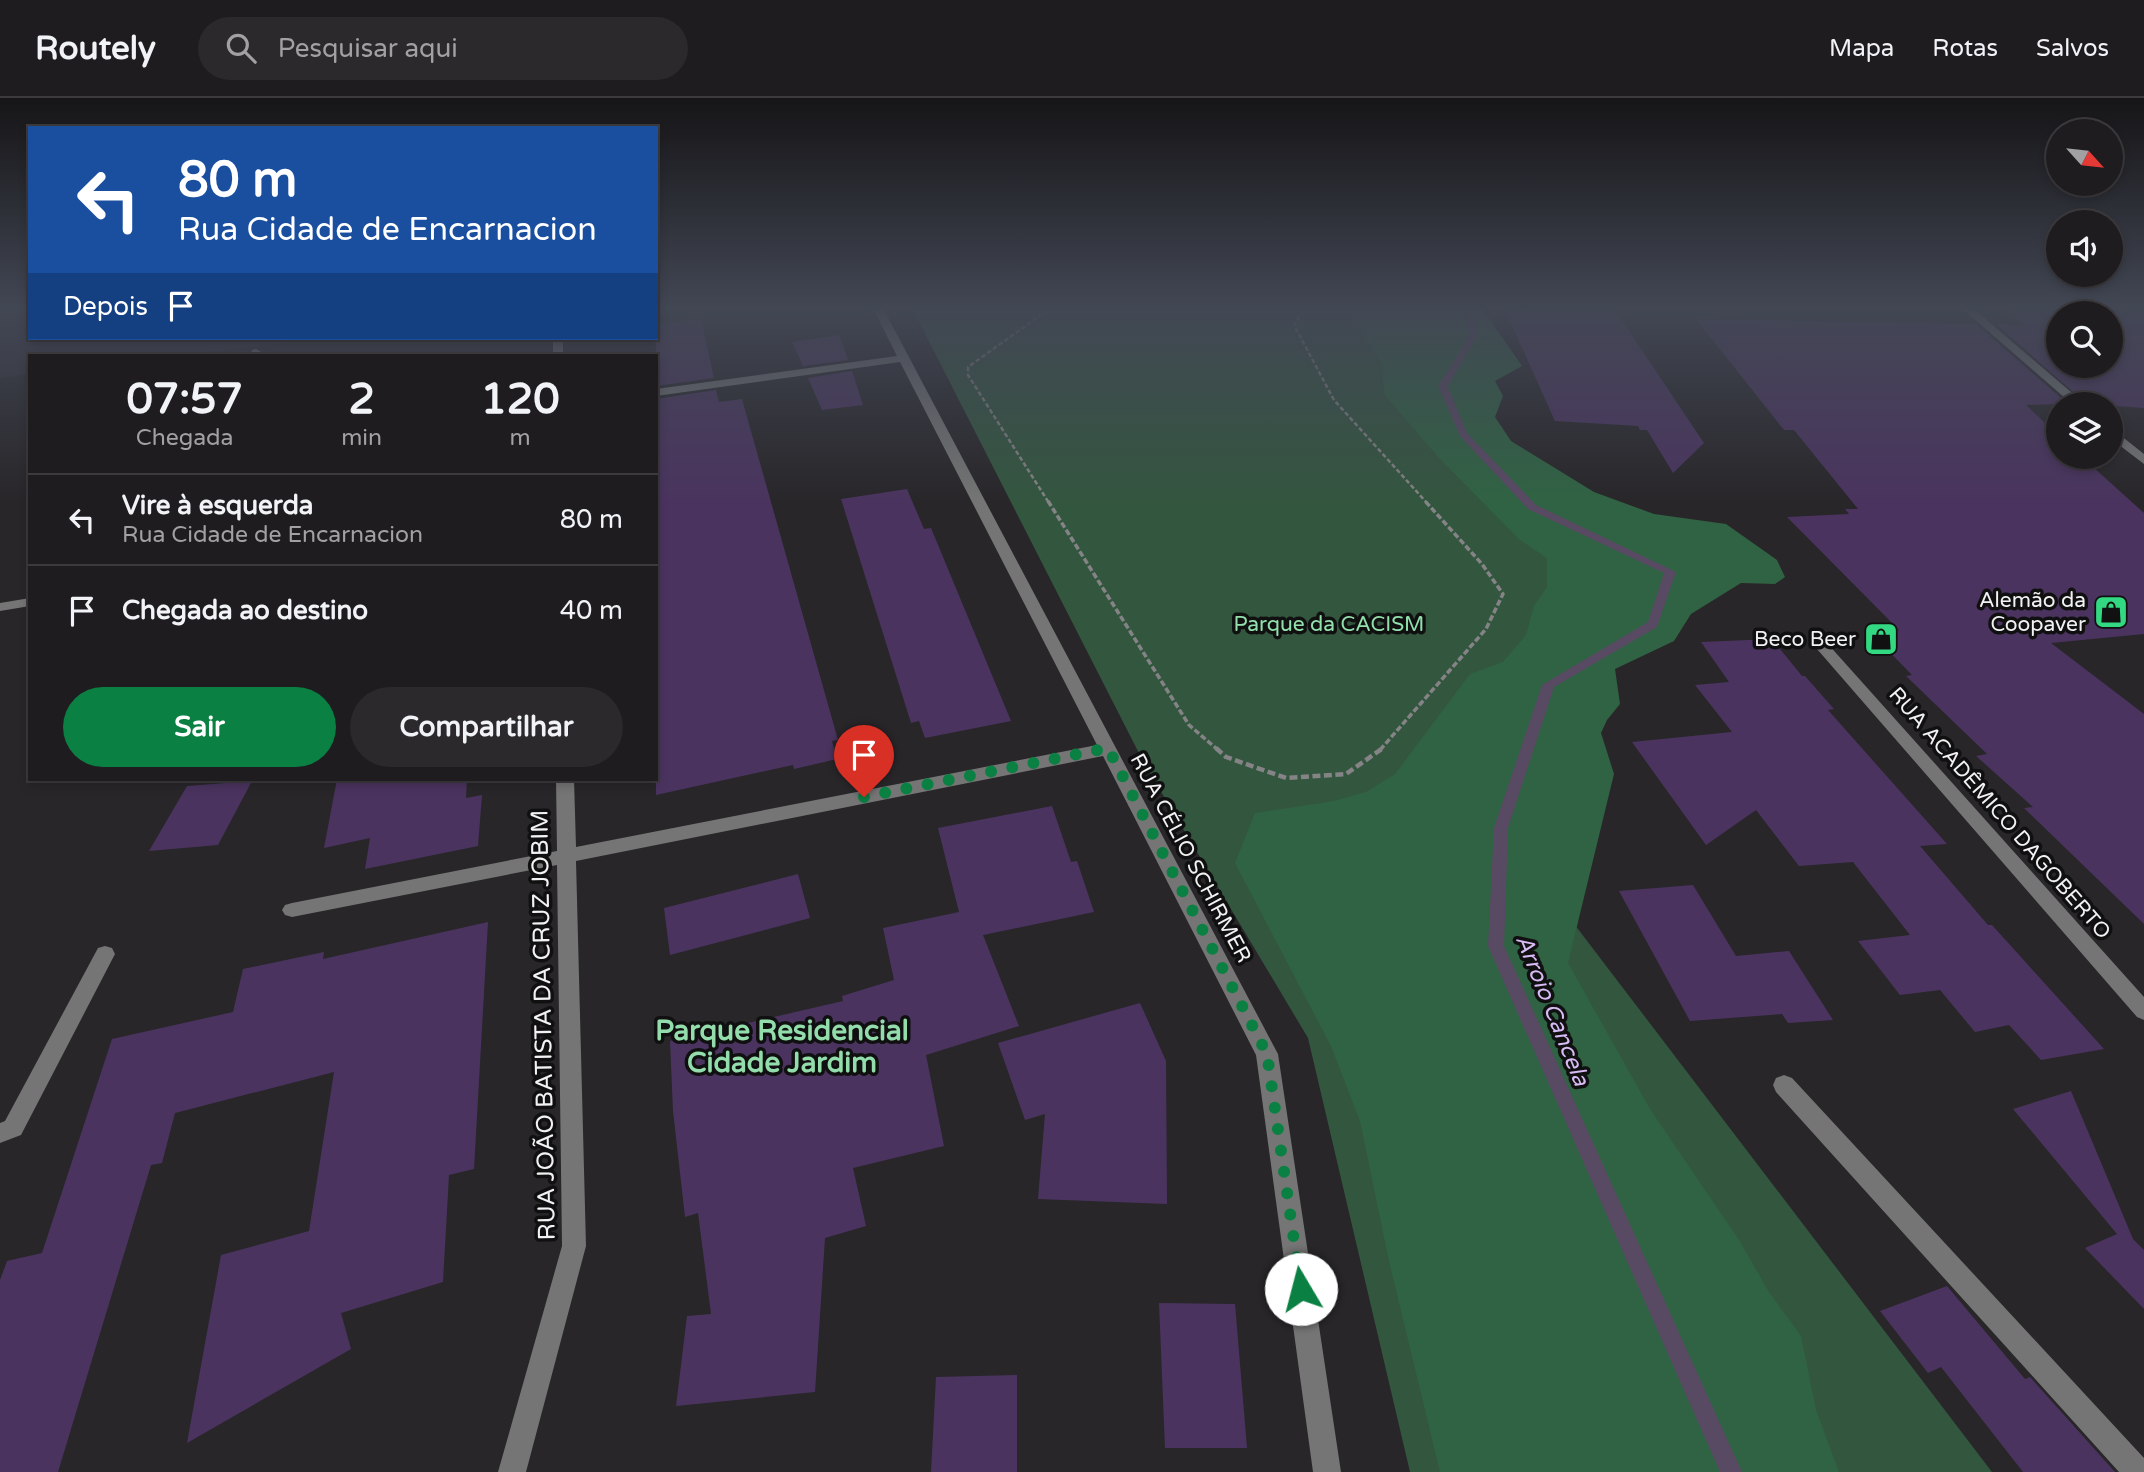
<!DOCTYPE html>
<html lang="pt">
<meta charset="utf-8">
<style>
body{margin:0;font-family:"Varela Round",sans-serif;background:#2b292c;color:#f1f3f6;height:100vh;display:flex;flex-direction:column;font-size:26px;white-space:nowrap}
*{box-sizing:border-box;margin:0}
p{font-size:23px;color:#a1a1a4}
.icon{flex:none;width:38px;height:38px;fill:none;stroke:currentColor;stroke-width:2;stroke-linecap:round;stroke-linejoin:round}
.map{position:relative;flex:1;overflow:hidden}
.panel{position:absolute;left:28px;top:256px;width:630px;height:427px;display:flex;flex-direction:column;background:#1e1c1f;border-radius:0px;box-shadow:0 4px 10px #0003,0 0 0 2px #3c3a3d}
.panel>*{flex:none}
.guide{position:absolute;left:28px;top:28px;width:630px;height:214px;border-radius:0px;box-shadow:0 4px 10px #0003,0 0 0 2px #3c3a3d;background:#1a4fa0;color:#fff;overflow:hidden}
.needle{width:46px;rotate:117deg}
.controls{position:absolute;left:2046px;top:21px;display:grid;gap:14px}
.controls a{display:grid;place-items:center;width:77px;height:77px;border-radius:50%;background:#1e1c1f;box-shadow:0 4px 10px #0003,0 0 0 2px #3c3a3d;font-size:35px}
.pin{position:absolute;display:grid;place-items:center;width:60px;height:60px;color:#fff;margin:-72px -30px;border-radius:50% 50% 50% 0;rotate:-45deg;box-shadow:0 0 7px #0007}
.pin .icon{rotate:45deg}
.me{position:absolute;width:77px;margin:-38px;rotate:352deg;stroke-linejoin:round;filter:drop-shadow(0 0 5px #0008)}
.turn{display:flex;align-items:center;gap:24px;height:147px;padding:0 35px;font-size:32px}
.turn .icon{width:91px;height:91px;stroke-width:2.5}
.turn b{display:block;font-size:49px;line-height:60px}
.then{display:flex;align-items:center;height:66px;padding:0 35px;background:#0003;gap:14px;font-size:26px}
.eta{display:flex;justify-content:space-evenly;align-items:center;height:119px;text-align:center}
.eta b{font-size:42px;font-weight:800;line-height:49px}
.primary-button{display:flex;gap:14px;margin-top:auto;padding:14px 35px}
.primary-button a{flex:1;height:80px;border-radius:42px;background:#0b8043;color:#fff;font-size:28px;font-weight:800;line-height:80px;text-align:center}
.primary-button a+a{background:#2b292c;color:#f1f3f6}
ul{padding:0;list-style:none}
li{display:flex;align-items:center;gap:21px;height:91px;padding:0 35px;border-top:2px solid #3c3a3d}
li div{flex:1}
li b{display:block;font-size:26px}
li em{font-style:normal}
header{display:flex;align-items:center;gap:42px;box-sizing:border-box;height:98px;padding:0 35px;background:#1e1c1f;border-bottom:2px solid #3c3a3d}
header strong{font-size:33px}
nav{display:flex;gap:38px;margin-inline-start:auto;font-size:24px}
.search{width:490px;height:63px;background:#2b292c;display:flex;align-items:center;gap:18px;box-sizing:border-box;padding:0 24px;border-radius:38px;color:#a1a1a4;font-size:26px}
.map>svg:first-child{display:block}
</style>
<header>
<strong>Routely</strong>
<div class="search"><svg class="icon" aria-label="search" viewBox="0 0 24 24"><circle cx="10" cy="10" r="6"/><path d="M15 15l6 6"/></svg>Pesquisar aqui</div>
<nav><a>Mapa</a><a>Rotas</a><a>Salvos</a></nav>
</header>
<div class="map">
<svg width="2144" height="1374" viewBox="0 0 2144 1374">
<rect width="100%" height="100%" fill="#282629"/>
<path fill="#322e36" d="M 0,212 L 30,212 L 30,240 L 324,240 L 182,257 L 30,257 L 30,276 L 0,280 Z"/>
<path fill="#33563f" d="M 913,212 L 1468,212 L 1443,288 L 1670,474 L 1548,587 L 1501,730 L 1992,1374 L 1410,1374 L 1308,940 L 1145,667 Z"/>
<path fill="#306343" d="M 1343,212 L 1483,212 L 1522,268 L 1495,283 L 1503,298 L 1495,319 L 1511,343 L 1594,394 L 1654,416 L 1726,426 L 1777,462 L 1785,479 L 1775,486 L 1741,485 L 1691,516 L 1674,543 L 1615,571 L 1620,606 L 1607,622 L 1601,635 L 1614,676 L 1568,865 L 1650,1011 L 1739,1142 L 1769,1194 L 1801,1238 L 1816,1312 L 1839,1374 L 1440,1374 L 1389,1163 L 1360,1023 L 1331,948 L 1235,765 L 1255,715 L 1334,703 L 1366,694 L 1395,676 L 1470,576 L 1503,564 L 1526,537 L 1534,508 L 1547,489 L 1547,460 L 1520,442 L 1439,360 L 1384,296 L 1382,267 L 1360,230 Z"/>
<g fill="none" stroke-linecap="round" stroke-linejoin="round">
<path fill="#594a64" fill-rule="evenodd" d="M 1464,212 L 1472,212 L 1478,237 L 1448,288 L 1467,335 L 1536,407 L 1676,474 L 1657,529 L 1554,589 L 1508,730 L 1504,848 L 1742,1374 L 1720,1374 L 1488,848 L 1494,730 L 1542,587 L 1648,524 L 1664,475 L 1528,411 L 1460,338 L 1438,288 L 1470,237 Z"/>
</g>
<path fill="#4a345f" fill-rule="evenodd" d="M 1505,212 L 1615,212 L 1704,345 L 1673,375 L 1647,332 L 1640,332 L 1638,328 L 1555,323 Z
M 2005,212 L 2144,212 L 2144,310 L 2087,306 L 1996,226 L 2024,227 ZM 2058,215 L 2110,215 L 2110,268 L 2058,268 Z
M 701,220 L 714,280 L 656,288 L 656,227 Z
M 1696,221 L 1976,226 L 2068,306 L 2026,307 L 2058,337 L 2058,359 L 2082,359 L 2144,415 L 2144,536 L 2051,545 L 2144,616 L 2144,826 L 2024,710 L 2033,709 L 1976,658 L 1987,656 L 1906,578 L 1912,577 L 1870,534 L 1899,532 L 1787,419 L 1849,416 L 1845,411 L 1858,411 L 1794,332 L 1784,332 Z
M 839,237 L 848,262 L 803,268 L 792,244 Z
M 852,273 L 863,307 L 822,312 L 808,280 Z
M 716,292 L 719,304 L 742,301 L 838,642 L 832,643 L 837,661 L 794,671 L 793,667 L 656,697 L 656,301 Z
M 907,391 L 924,431 L 931,430 L 1011,623 L 925,640 L 919,623 L 911,625 L 841,401 Z
M 1772,541 L 1802,578 L 1805,578 L 1834,611 L 1828,612 L 1947,746 L 1920,748 L 1988,827 L 1992,827 L 2104,951 L 2041,962 L 2009,927 L 1975,934 L 1940,892 L 1900,897 L 1858,843 L 1910,837 L 1853,764 L 1799,768 L 1756,712 L 1706,747 L 1632,644 L 1732,634 L 1695,587 L 1729,584 L 1701,544 Z
M 337,681 L 467,681 L 466,700 L 482,697 L 478,748 L 365,771 L 370,740 L 324,750 Z
M 252,683 L 218,747 L 149,753 L 187,688 Z
M 1052,708 L 1071,764 L 1077,763 L 1094,814 L 983,837 L 1019,928 L 926,957 L 944,1048 L 853,1070 L 866,1128 L 825,1140 L 815,1294 L 676,1308 L 687,1218 L 711,1216 L 698,1115 L 685,1119 L 673,1013 L 670,943 L 843,903 L 842,898 L 894,882 L 883,830 L 959,814 L 938,730 Z
M 798,776 L 810,820 L 670,857 L 664,810 Z
M 1693,787 L 1736,858 L 1789,853 L 1833,922 L 1788,925 L 1782,916 L 1690,923 L 1619,793 Z
M 488,824 L 474,1071 L 449,1077 L 443,1184 L 341,1215 L 351,1251 L 187,1345 L 221,1157 L 309,1133 L 334,974 L 175,1015 L 162,1065 L 151,1067 L 58,1374 L 0,1374 L 0,1182 L 7,1163 L 42,1155 L 112,941 L 233,914 L 243,871 L 324,854 L 323,861 Z
M 1140,905 L 1166,963 L 1167,1106 L 1038,1101 L 1045,1016 L 1025,1022 L 998,945 Z
M 2071,993 L 2133,1141 L 2144,1152 L 2144,1211 L 2085,1150 L 2117,1136 L 2013,1011 Z
M 1947,1188 L 2025,1281 L 2030,1279 L 2115,1374 L 2023,1374 L 1941,1269 L 1928,1275 L 1880,1213 Z
M 1159,1205 L 1235,1206 L 1247,1350 L 1165,1350 Z
M 1017,1277 L 1017,1374 L 931,1374 L 936,1279 Z"/>
<g fill="none" stroke-linecap="round" stroke-linejoin="round">
<path stroke="#848385" stroke-width="2.5" stroke-dasharray="4.5 2.5" stroke-linecap="butt" d="M 1048,212 L 968,269 L 968,277 L 1049,405
M 1303,212 L 1294,227 L 1334,302 L 1427,405"/>
<path stroke="#848385" stroke-width="3.5" stroke-dasharray="6 2.5" stroke-linecap="butt" d="M 1048,403 L 1189,627 L 1218,652
M 1380,652 L 1486,531 L 1503,496 L 1482,466 L 1425,403"/>
<path stroke="#848385" stroke-width="4.5" stroke-dasharray="8 3.5" stroke-linecap="butt" d="M 1216,650 L 1226,659 L 1286,680 L 1346,676 L 1383,650"/>
<path fill="#747574" fill-rule="evenodd" d="M 874,212 L 884,212 L 1278,956 L 1341,1374 L 1313,1374 L 1256,957 L 1103,658 L 576,763 L 586,1148 L 526,1374 L 498,1374 L 562,1148 L 557,767 L 292,819 L 285,817 L 282,812 L 285,807 L 292,805 L 557,753 L 556,681 L 574,681 L 576,749 L 1097,647 L 900,264 L 656,298 L 656,291 L 897,258 Z
M 1964,212 L 1975,212 L 2085,306 L 2072,306 Z
M 118,240 L 141,240 C 136,245 122,245 118,240 Z
M 553,240 L 563,240 L 563,257 L 553,257 Z
M 256,251 L 261,254 L 260,257 L 250,257 L 252,252 Z
M 2110,329 L 2144,356 L 2144,366 L 2110,340 Z
M 30,500 L 30,508 L 0,513 L 0,505 Z
M 1822,543 L 1827,545 L 2144,899 L 2144,922 L 2137,919 L 1817,551 L 1814,548 L 1817,545 Z
M 105,848 L 112,850 L 115,856 L 21,1037 L 0,1045 L 0,1025 L 5,1023 L 98,850 Z
M 1784,977 L 1792,980 L 2144,1360 L 2144,1374 L 2119,1374 L 1776,994 L 1773,987 L 1776,980 Z"/>
</g>
<linearGradient id="sky" x2="0" y2="1"><stop stop-color="#161517"/><stop offset="0.52" stop-color="#424754"/><stop offset="1" stop-color="#424754" stop-opacity="0"/></linearGradient>
<rect width="2144" height="404" fill="url(#sky)"/>
<g fill="none" stroke-linecap="round" stroke-linejoin="round">
<path stroke="#0b8043" stroke-width="12" stroke-dasharray="0 21.6" d="M 864,699 L 1108,650 L 1267,956 L 1301,1191"/>
</g>
<defs>
<g id="shop-square" transform="scale(1.75)"><rect x="-9" y="-9" width="18" height="18" rx="4" fill="#33d882" stroke="#101011"/><path d="M-5-2.5h2.3a2.7 3.5 0 0 1 5.4 0H5L5.5 6h-11ZM-1.5-2.5h3a1.5 2.3 0 0 0-3 0Z" fill="#111"/></g>
</defs>
<g fill-rule="evenodd">
<use href="#shop-square" x="2111" y="514"/>
<use href="#shop-square" x="1881" y="541"/>
</g>
<g text-anchor="middle" stroke-width="7" stroke-linejoin="round" paint-order="stroke">
<g font-size="21" fill="#f2f1f3" stroke="#101011" text-anchor="end">
<text x="2086" y="509">Alemão da<tspan x="2086" dy="24">Coopaver</tspan></text>
<text x="1856" y="548">Beco Beer</text>
</g>
<g font-size="21" fill="#92e1ad" stroke="#101011">
<text x="1329" y="533">Parque da CACISM</text>
</g>
<g font-size="21" fill="#f2f1f3" stroke="#101011">
<text transform="translate(2000 715) rotate(49)" y="7">RUA ACADÊMICO DAGOBERTO</text>
<text transform="translate(1191 760) rotate(62)" y="7">RUA CÉLIO SCHIRMER</text>
</g>
<g font-size="23" font-style="italic" fill="#d7bbf5" stroke="#101011">
<text transform="translate(1553 912) rotate(68)" y="8">Arroio Cancela</text>
</g>
<g font-size="24" fill="#f2f1f3" stroke="#101011">
<text transform="translate(543 927) rotate(-91)" y="8">RUA JOÃO BATISTA DA CRUZ JOBIM</text>
</g>
<g font-size="28" font-weight="bold" fill="#93dcab" stroke="#101011">
<text x="782" y="942">Parque Residencial<tspan x="782" dy="32">Cidade Jardim</tspan></text>
</g>
</g>
</svg>
<div class="controls">
<a><svg class="needle" viewBox="-14 -14 28 28"><path d="M0-13l5 13h-10z" fill="#e53935"/><path d="M0 13l5-13h-10z" fill="#a1a1a4"/></svg></a>
<a><svg class="icon" aria-label="sound" viewBox="0 0 24 24"><path d="M4 9h4l5-4v14l-5-4H4zM17 9q2 3 0 6"/></svg></a>
<a><svg class="icon" aria-label="search" viewBox="0 0 24 24"><circle cx="10" cy="10" r="6"/><path d="M15 15l6 6"/></svg></a>
<a><svg class="icon" aria-label="layers" viewBox="0 0 24 24"><path d="M12 4l9 5-9 5-9-5zM3 14l9 5 9-5"/></svg></a>
</div>
<div class="pin" style="left:864px;top:699px;background:#d93025"><svg class="icon" aria-label="arrive" viewBox="0 0 24 24"><path d="M6 21V4h12l-3 4 3 4H6"/></svg></div>
<svg class="me" style="left:1301px;top:1191px" viewBox="-20 -20 40 40"><circle r="19" fill="#fff"/><path d="M0-13L10 11 0 6-10 11z" fill="#0b8043"/></svg>
<div class="guide">
<div class="turn"><svg class="icon" aria-label="left" viewBox="0 0 24 24"><path d="M17 20v-9H6M10 6l-5 5 5 5"/></svg><div><b>80 m</b>Rua Cidade de Encarnacion</div></div>
<div class="then">Depois<svg class="icon" aria-label="arrive" viewBox="0 0 24 24"><path d="M6 21V4h12l-3 4 3 4H6"/></svg></div>
</div>
<section class="panel">
<div class="eta">
<div><b>07:57</b><p>Chegada</p></div>
<div><b>2</b><p>min</p></div>
<div><b>120</b><p>m</p></div>
</div>
<ul>
<li><svg class="icon" aria-label="left" viewBox="0 0 24 24"><path d="M17 20v-9H6M10 6l-5 5 5 5"/></svg><div><b>Vire à esquerda</b><p>Rua Cidade de Encarnacion</p></div><em>80 m</em></li>
<li><svg class="icon" aria-label="arrive" viewBox="0 0 24 24"><path d="M6 21V4h12l-3 4 3 4H6"/></svg><div><b>Chegada ao destino</b></div><em>40 m</em></li>
</ul>
<div class="primary-button"><a>Sair</a><a>Compartilhar</a></div>
</section>
</div>
